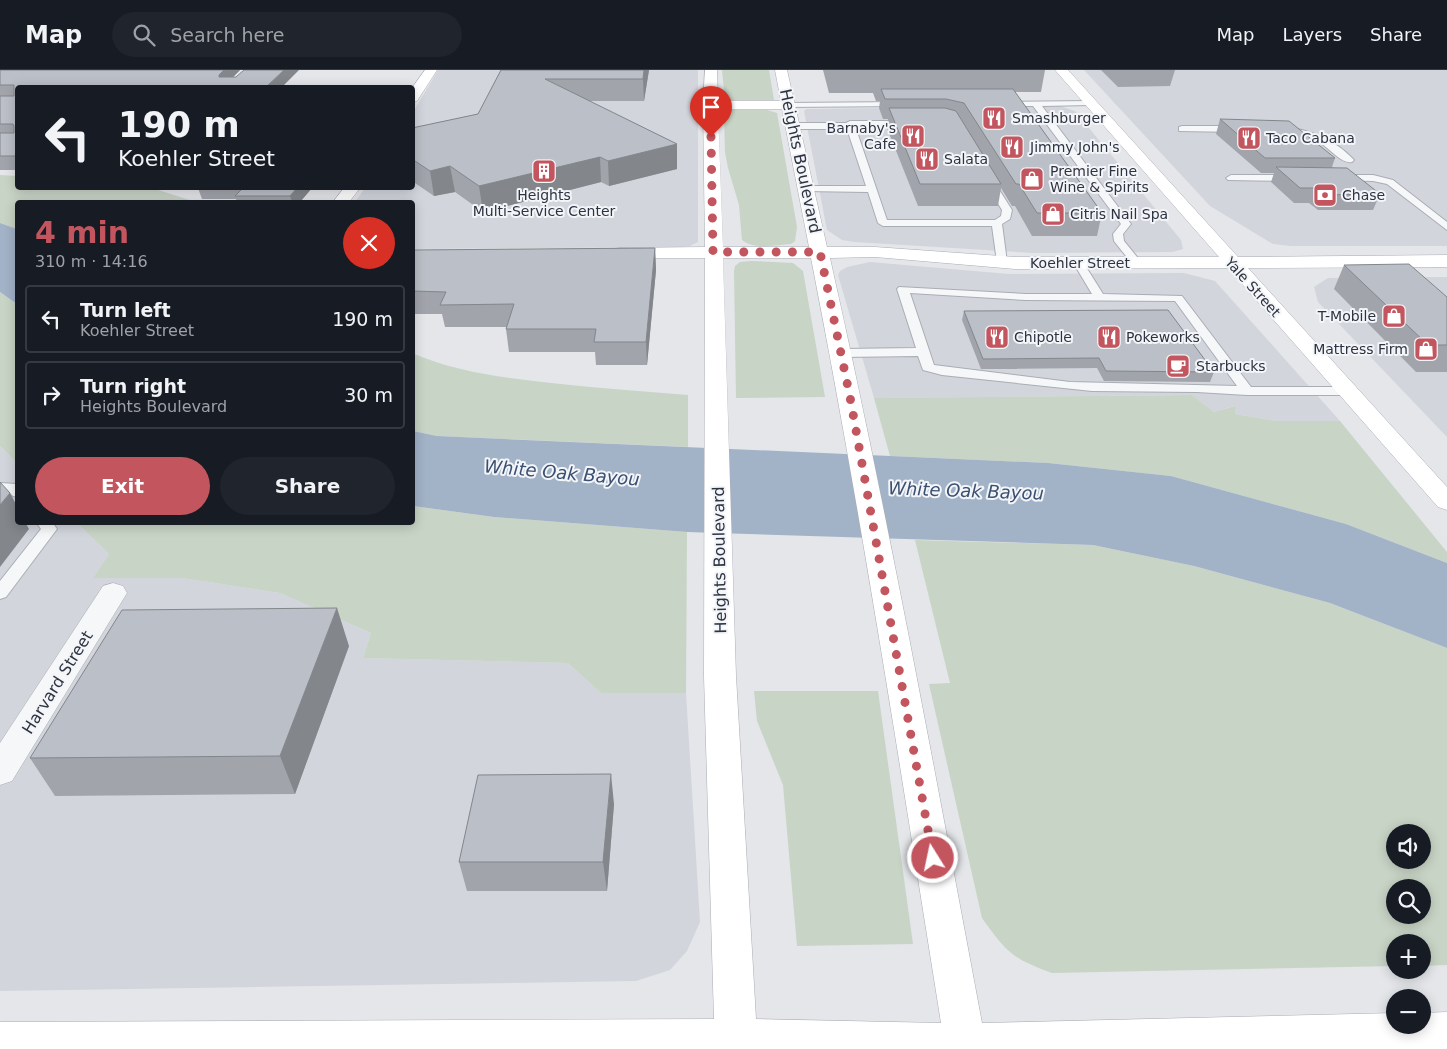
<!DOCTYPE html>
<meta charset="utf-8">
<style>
body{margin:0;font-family:"DejaVu Sans",sans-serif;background:#20242c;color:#f1f3f6;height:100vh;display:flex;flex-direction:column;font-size:19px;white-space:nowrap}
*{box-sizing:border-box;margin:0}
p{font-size:16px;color:#9ea1a6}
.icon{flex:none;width:28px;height:28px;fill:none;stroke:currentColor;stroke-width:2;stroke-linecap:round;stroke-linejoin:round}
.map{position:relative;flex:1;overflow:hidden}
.sheet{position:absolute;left:15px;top:130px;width:400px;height:325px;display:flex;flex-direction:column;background:#171b24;border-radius:5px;box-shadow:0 2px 12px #0003}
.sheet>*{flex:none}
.hud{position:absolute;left:15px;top:15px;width:400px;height:105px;border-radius:5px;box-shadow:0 2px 12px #0003;background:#171b24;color:#f1f3f6;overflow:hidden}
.controls{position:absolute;left:1386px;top:754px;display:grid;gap:10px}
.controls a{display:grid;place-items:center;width:45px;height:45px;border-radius:50%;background:#171b24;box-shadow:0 2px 12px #0003;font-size:25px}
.pin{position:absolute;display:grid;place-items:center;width:42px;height:42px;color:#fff;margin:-51px -21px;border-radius:50% 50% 50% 0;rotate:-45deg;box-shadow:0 0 5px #0007}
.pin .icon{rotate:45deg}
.me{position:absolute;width:55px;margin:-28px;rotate:350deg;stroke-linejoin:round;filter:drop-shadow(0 0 4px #0008)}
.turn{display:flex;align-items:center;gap:18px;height:105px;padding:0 20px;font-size:22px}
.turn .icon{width:65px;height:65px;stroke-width:2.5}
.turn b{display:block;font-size:35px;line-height:42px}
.round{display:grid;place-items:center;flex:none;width:52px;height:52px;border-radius:26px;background:#20242c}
.summary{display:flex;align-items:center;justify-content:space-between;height:85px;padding:0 20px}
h1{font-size:30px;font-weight:700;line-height:38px;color:#c3555e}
.button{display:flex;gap:10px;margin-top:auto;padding:10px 20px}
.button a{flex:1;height:58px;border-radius:30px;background:#c3555e;color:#fff;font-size:20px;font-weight:700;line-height:58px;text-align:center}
.button a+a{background:#20242c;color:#f1f3f6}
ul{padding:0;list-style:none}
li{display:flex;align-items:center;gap:15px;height:68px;margin:0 10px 8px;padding:0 10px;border:2px solid #363941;border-radius:5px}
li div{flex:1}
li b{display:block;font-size:19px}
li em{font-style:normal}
header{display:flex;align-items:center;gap:30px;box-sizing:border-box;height:70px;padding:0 25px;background:#171b24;border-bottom:1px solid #363941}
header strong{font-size:24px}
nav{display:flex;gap:28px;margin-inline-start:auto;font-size:18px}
.search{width:350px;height:45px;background:#20242c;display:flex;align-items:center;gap:12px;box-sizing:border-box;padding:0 18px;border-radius:28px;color:#9ea1a6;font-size:19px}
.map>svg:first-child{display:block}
</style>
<header>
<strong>Map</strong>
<div class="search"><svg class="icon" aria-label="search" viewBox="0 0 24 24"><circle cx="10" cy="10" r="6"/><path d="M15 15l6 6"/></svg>Search here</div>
<nav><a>Map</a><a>Layers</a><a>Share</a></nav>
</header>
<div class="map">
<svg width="1447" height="979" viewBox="0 0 1447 979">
<rect width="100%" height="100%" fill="#e4e6ea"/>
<path fill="#d2d5dc" d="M 438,0 L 698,0 L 698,172 L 690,176 L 680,177 L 413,179 L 412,132 L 355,132 L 365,118 L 412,118 L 413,42 Z
M 1084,0 L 1447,0 L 1447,176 L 1291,176 L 1273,174 L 1210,136 Z
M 1060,36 L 1075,41 L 1181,170 L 1183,179 L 1173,182 L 1033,183 L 855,172 L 842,170 L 827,160 L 804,41 L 806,39 Z
M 870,192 L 1009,204 L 1184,203 L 1215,211 L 1340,351 L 1276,351 L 1235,344 L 1234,336 L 1214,342 L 1192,325 L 874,328 L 838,205 L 840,201 L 847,197 Z
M 1447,207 L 1447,367 L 1318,232 L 1314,217 L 1328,208 Z
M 0,376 L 17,393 L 18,452 L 77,453 L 109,484 L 93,508 L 182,508 L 280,523 L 371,563 L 363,588 L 568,593 L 601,623 L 686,623 L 700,852 L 687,881 L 670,900 L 636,911 L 0,921 Z"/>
<path fill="#c8d4c6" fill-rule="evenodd" d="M 722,0 L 769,0 L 774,30 L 725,30 Z
M 728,40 L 767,40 L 777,43 L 797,157 L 795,171 L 791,174 C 776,175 754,180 742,170 L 739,135 L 728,98 L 725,82 L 724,43 Z
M 0,105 L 17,106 L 18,118 L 152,118 L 196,132 L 18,132 L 17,159 L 0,153 Z
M 751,191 L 793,193 L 803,201 L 825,327 L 736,328 L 734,201 L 735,196 L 740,192 Z
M 0,222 L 17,234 L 17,393 L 0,376 Z
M 412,283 C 456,302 504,308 551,313 C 596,318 642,321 688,325 L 688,377 L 437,366 L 413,361 Z
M 1192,325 L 1214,342 L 1235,336 L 1235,344 L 1276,351 L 1340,351 L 1447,482 L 1447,493 L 1346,454 L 1171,406 L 1048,393 L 890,386 L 874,328 Z
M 413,436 L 494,447 L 687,462 L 686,623 L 601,623 L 568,593 L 363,588 L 371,563 L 280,523 L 182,508 L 93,508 L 109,484 L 77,453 L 412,452 Z
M 915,470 L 1093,475 L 1194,496 L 1330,533 L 1447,578 L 1447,895 L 1423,896 L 1422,872 L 1395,872 L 1395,896 L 1052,903 C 1012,888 1007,883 982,848 L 929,614 L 950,613 ZM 1395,762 L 1422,762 L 1422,790 L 1395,790 ZM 1395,818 L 1422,818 L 1422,845 L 1395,845 Z
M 754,621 L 878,621 L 913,874 L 797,876 L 783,715 L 757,651 Z"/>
<path fill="#a2b2c7" d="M 0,153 L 17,159 L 17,234 L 0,222 Z
M 413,361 L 437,366 L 1048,393 L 1171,406 L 1346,454 L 1447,493 L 1447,578 L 1330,533 L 1194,496 L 1093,475 L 687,462 L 494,447 L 413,436 Z"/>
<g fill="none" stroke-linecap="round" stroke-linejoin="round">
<g stroke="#a9adb4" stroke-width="2">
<path id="lane" d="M 1094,31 L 1094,35 L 1091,35 L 1042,36 L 1131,154 L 1123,164 L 1124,171 L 1142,193 L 1141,195 L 1133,195 L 1114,171 L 1113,164 L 1121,154 L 1033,36 L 1003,36 L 999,34 L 1003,32 Z
M 901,32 L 905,34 L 904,36 L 788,37 L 784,35 L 788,33 Z
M 850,51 L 909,51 L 913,53 L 909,55 L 855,56 L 887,150 L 995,150 L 1001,146 L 1002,140 L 983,109 L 985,107 L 991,107 L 1012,140 L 1010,149 L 1002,154 L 1007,192 L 1006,194 L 1002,195 L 997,192 L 992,156 L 883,156 L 878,153 L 868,122 L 804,121 L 802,119 L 807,116 L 866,116 L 847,59 L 793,59 L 789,56 L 793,53 L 846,53 Z
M 1182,56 L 1238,56 L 1242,59 L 1238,62 L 1179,61 L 1179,57 Z
M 1280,56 C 1307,59 1335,69 1354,90 L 1352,92 C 1342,94 1331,80 1322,74 C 1307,65 1294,64 1277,61 L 1277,57 Z
M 1231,105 L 1293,105 L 1298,108 L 1293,111 L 1228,110 L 1226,108 Z
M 1338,105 L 1373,105 L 1393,110 L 1447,152 L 1447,160 L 1387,114 L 1373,111 L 1335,110 L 1335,106 Z
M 1079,191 L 1083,192 L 1103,224 L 1182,226 L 1251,317 L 1347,317 L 1354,321 L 1347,325 L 1247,325 L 1197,322 L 1092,321 L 942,305 L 923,300 L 918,286 L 842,287 L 836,283 L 842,279 L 916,278 L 897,219 L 899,217 L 1026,224 L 1092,224 L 1074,194 ZM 910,223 L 1026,230 L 1175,231 L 1237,316 L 1070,312 L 934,295 Z
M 0,413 L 17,414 L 18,427 L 13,426 L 8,421 L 0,421 Z
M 36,452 L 52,452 L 57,459 L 6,527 L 0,529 L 0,511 L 41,459 Z"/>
</g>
<g stroke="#a9adb4" stroke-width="1">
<path id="street" d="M 113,513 L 123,516 L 127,523 L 12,711 L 0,715 L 0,673 L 103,516 Z"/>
</g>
<g stroke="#a9adb4" stroke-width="1">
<path id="secondary" d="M 425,0 L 437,0 L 417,31 L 412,32 L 412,18 Z
M 705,0 L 717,0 L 718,31 L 781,31 L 775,0 L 787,0 L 827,177 L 875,177 L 1015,187 L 1219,187 L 1055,0 L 1068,0 L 1238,187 L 1447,185 L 1447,197 L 1248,198 L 1447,417 L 1447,440 L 1438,437 L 1228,198 L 1015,199 L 875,187 L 830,188 C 887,441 934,697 982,953 L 1395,943 L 1395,955 L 1422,955 L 1422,943 L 1447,942 L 1447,979 L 0,979 L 0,952 L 714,949 L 704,606 L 705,188 L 619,188 L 613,187 L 610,183 L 613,179 L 619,178 L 705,177 L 703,35 ZM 718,39 L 782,39 L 809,177 L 723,177 ZM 723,188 L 811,188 C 861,442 900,697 941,953 L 756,949 L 736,606 Z
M 344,118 L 360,118 L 349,132 L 333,132 Z"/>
</g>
<use href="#lane" fill="#f6f7f9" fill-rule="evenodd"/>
<use href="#street" fill="#f6f7f9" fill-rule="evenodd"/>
<use href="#secondary" fill="#fff" fill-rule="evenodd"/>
</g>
<path fill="#a1a4ab" d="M 0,0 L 240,0 L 233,7 L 281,18 L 18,18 L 18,100 L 0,100 Z
M 501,0 L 649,0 L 644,31 L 589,31 L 677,74 L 677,99 L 609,116 L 601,112 L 483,142 L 455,122 L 434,126 L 412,111 L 412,58 L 478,44 Z
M 823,0 L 1045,0 L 1041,22 L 1015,22 L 1102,143 L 1097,166 L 1032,166 L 1015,136 L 1012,136 L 1001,118 L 998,136 L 918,136 L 887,58 L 888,49 L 883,49 L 879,38 L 880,31 L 876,31 L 873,23 L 829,23 Z
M 1101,0 L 1175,0 L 1170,16 L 1118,17 Z
M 1220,49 L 1335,88 L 1332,97 L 1380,124 L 1373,140 L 1318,140 L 1309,133 L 1294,133 L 1271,112 L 1274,103 L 1261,103 L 1216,64 Z
M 187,118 L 312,118 L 300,132 L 237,132 L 236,129 L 202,129 L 198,118 Z
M 655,178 L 656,200 L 647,295 L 596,295 L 595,282 L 509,282 L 506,259 L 507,257 L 445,257 L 442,244 L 412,244 L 412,180 Z
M 1344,195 L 1447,227 L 1447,302 L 1416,302 L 1334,219 Z
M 964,241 L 1214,302 L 1210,312 L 1104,311 L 1097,298 L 981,299 L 962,250 Z
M 349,576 L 295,724 L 55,726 L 30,688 Z
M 614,734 L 607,821 L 467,821 L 459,792 Z"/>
<path fill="#83868b" d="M 224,0 L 240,0 L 223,17 L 219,7 L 219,5 Z
M 284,0 L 299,0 L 281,18 L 265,18 Z
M 644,0 L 649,0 L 644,31 L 643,9 Z
M 677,74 L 677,99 L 609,116 L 608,91 Z
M 600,87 L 601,112 L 483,142 L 479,116 Z
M 450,96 L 455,122 L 434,126 L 430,101 Z
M 297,118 L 312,118 L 300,132 L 292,132 L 290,126 Z
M 655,178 L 656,200 L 647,295 L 646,272 Z
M 10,423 L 18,438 L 18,452 L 25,452 L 29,459 L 0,497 L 0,435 Z
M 337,538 L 349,576 L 295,724 L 280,686 Z
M 611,704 L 614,734 L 607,821 L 603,792 Z"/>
<path fill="#bbbfc7" stroke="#83868b" d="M 0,0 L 224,0 L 219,5 L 219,7 L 236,7 L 244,0 L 284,0 L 265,18 L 18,18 L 18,86 L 0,86 L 0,63 L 14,63 L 14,56 L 13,54 L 0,54 L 0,26 L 14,26 L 14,15 L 0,15 Z
M 501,0 L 644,0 L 643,9 L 545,9 L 677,74 L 608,91 L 600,87 L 479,116 L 450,96 L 430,101 L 412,89 L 412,58 L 478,44 Z
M 881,19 L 1013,19 L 1102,143 L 1037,143 L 1019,114 L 1016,114 L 964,33 L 946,29 L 885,29 Z
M 889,38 L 945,38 L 956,41 L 1001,114 L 920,114 Z
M 1220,49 L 1289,51 L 1335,88 L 1265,88 Z
M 1276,97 L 1347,98 L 1380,124 L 1323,125 L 1314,118 L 1300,118 Z
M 239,118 L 297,118 L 290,126 L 235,126 L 243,118 Z
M 655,178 L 646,272 L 594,272 L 596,259 L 506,259 L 514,234 L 440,235 L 446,222 L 412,221 L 412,180 Z
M 1409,194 L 1447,227 L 1447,275 L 1428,275 L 1344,195 Z
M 1168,240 L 1214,302 L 1106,301 L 1099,288 L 983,289 L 964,241 Z
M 0,412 L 10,423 L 0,435 Z
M 337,538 L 280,686 L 30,688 L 122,540 Z
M 611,704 L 603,792 L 459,792 L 478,705 Z"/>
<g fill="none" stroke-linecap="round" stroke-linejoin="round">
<path stroke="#c3555e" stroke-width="9" stroke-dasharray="0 16.2" d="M 711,67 L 713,182 L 820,182 L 850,327 L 933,788"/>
</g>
<defs>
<g id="restaurant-square" transform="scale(1.25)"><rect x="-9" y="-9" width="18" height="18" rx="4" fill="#c3555e" stroke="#f3f5f8"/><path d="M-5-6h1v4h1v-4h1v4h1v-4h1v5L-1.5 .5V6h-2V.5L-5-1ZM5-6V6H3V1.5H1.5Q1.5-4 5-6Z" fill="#fff"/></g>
<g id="building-square" transform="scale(1.25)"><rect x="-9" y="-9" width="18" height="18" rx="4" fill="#c3555e" stroke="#f3f5f8"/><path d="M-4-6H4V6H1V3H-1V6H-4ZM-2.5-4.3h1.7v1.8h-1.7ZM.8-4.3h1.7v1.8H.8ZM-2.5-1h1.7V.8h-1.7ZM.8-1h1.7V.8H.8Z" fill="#fff"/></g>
<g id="shop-square" transform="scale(1.25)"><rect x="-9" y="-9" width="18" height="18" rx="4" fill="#c3555e" stroke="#f3f5f8"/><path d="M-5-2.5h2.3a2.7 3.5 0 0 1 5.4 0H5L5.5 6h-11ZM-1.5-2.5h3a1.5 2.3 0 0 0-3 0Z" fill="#fff"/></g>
<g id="bank-square" transform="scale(1.25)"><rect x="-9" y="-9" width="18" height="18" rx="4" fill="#c3555e" stroke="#f3f5f8"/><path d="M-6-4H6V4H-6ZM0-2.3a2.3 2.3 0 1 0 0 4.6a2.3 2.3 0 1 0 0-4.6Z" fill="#fff"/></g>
<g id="cafe-square" transform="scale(1.25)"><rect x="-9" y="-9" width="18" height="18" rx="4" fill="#c3555e" stroke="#f3f5f8"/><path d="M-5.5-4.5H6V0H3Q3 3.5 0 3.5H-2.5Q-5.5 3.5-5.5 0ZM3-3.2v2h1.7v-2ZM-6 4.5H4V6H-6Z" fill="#fff"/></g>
</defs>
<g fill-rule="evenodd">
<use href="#restaurant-square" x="994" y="48"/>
<use href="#restaurant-square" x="913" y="66"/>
<use href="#restaurant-square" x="1249" y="68"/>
<use href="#restaurant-square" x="1012" y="77"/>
<use href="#restaurant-square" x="927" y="89"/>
<use href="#building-square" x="544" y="101"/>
<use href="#shop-square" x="1032" y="109"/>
<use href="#bank-square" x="1325" y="125"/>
<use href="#shop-square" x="1053" y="144"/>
<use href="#shop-square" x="1394" y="246"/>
<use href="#restaurant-square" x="997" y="267"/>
<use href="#restaurant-square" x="1109" y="267"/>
<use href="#shop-square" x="1426" y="279"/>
<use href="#cafe-square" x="1178" y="296"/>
</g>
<g text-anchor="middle" stroke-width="4" stroke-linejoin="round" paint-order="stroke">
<g font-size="14" fill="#2d3341" stroke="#f3f5f8" text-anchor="start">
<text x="1012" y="53">Smashburger</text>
<text x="896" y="63" text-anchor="end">Barnaby's<tspan x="896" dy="16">Cafe</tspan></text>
<text x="1266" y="73">Taco Cabana</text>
<text x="1030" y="82">Jimmy John's</text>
<text x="944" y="94">Salata</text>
<text x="1050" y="106">Premier Fine<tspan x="1050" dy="16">Wine &amp; Spirits</tspan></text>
<text x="544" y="130" text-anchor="middle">Heights<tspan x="544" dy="16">Multi-Service Center</tspan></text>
<text x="1342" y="130">Chase</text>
<text x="1070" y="149">Citris Nail Spa</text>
<text x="1376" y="251" text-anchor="end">T-Mobile</text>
<text x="1014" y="272">Chipotle</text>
<text x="1126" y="272">Pokeworks</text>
<text x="1408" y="284" text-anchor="end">Mattress Firm</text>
<text x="1196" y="301">Starbucks</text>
</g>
<g font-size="14" fill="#2d3341" stroke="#f3f5f8">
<text x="1080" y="198">Koehler Street</text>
<text transform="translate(1253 217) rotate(48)" y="5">Yale Street</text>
</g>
<g font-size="16" fill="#2d3341" stroke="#f3f5f8">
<text transform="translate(801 91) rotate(78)" y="6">Heights Boulevard</text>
<text transform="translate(719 490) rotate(-91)" y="6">Heights Boulevard</text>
<text transform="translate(57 612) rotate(-58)" y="6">Harvard Street</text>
</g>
<g font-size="18" font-style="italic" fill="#3a5072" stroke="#f3f5f8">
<text transform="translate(562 403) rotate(5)" y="6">White Oak Bayou</text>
<text transform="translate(966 421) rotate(2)" y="6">White Oak Bayou</text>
</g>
</g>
</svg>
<div class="controls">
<a><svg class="icon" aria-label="sound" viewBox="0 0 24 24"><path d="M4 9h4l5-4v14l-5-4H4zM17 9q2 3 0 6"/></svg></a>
<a><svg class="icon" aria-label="search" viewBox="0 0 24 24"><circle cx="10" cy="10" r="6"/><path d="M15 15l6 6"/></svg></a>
<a>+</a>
<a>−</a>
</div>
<div class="pin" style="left:711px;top:67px;background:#d93025"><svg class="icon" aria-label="arrive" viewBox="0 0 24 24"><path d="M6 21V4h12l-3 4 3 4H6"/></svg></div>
<svg class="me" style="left:933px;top:788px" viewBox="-20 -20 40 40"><circle r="17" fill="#c3555e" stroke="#fff" stroke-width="3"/><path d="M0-11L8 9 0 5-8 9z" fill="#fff"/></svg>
<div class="hud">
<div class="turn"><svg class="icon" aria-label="left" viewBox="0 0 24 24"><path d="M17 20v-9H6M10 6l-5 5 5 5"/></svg><div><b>190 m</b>Koehler Street</div></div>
</div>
<section class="sheet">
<div class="summary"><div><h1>4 min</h1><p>310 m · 14:16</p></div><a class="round" style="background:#d93025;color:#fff"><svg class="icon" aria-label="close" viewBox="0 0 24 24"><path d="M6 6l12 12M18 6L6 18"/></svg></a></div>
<ul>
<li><svg class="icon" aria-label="left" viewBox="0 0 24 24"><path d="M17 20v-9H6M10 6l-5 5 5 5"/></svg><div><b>Turn left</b><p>Koehler Street</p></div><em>190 m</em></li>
<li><svg class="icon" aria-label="right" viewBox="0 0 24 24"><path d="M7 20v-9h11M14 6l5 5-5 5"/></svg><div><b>Turn right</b><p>Heights Boulevard</p></div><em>30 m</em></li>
</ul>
<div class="button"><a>Exit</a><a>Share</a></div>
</section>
</div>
